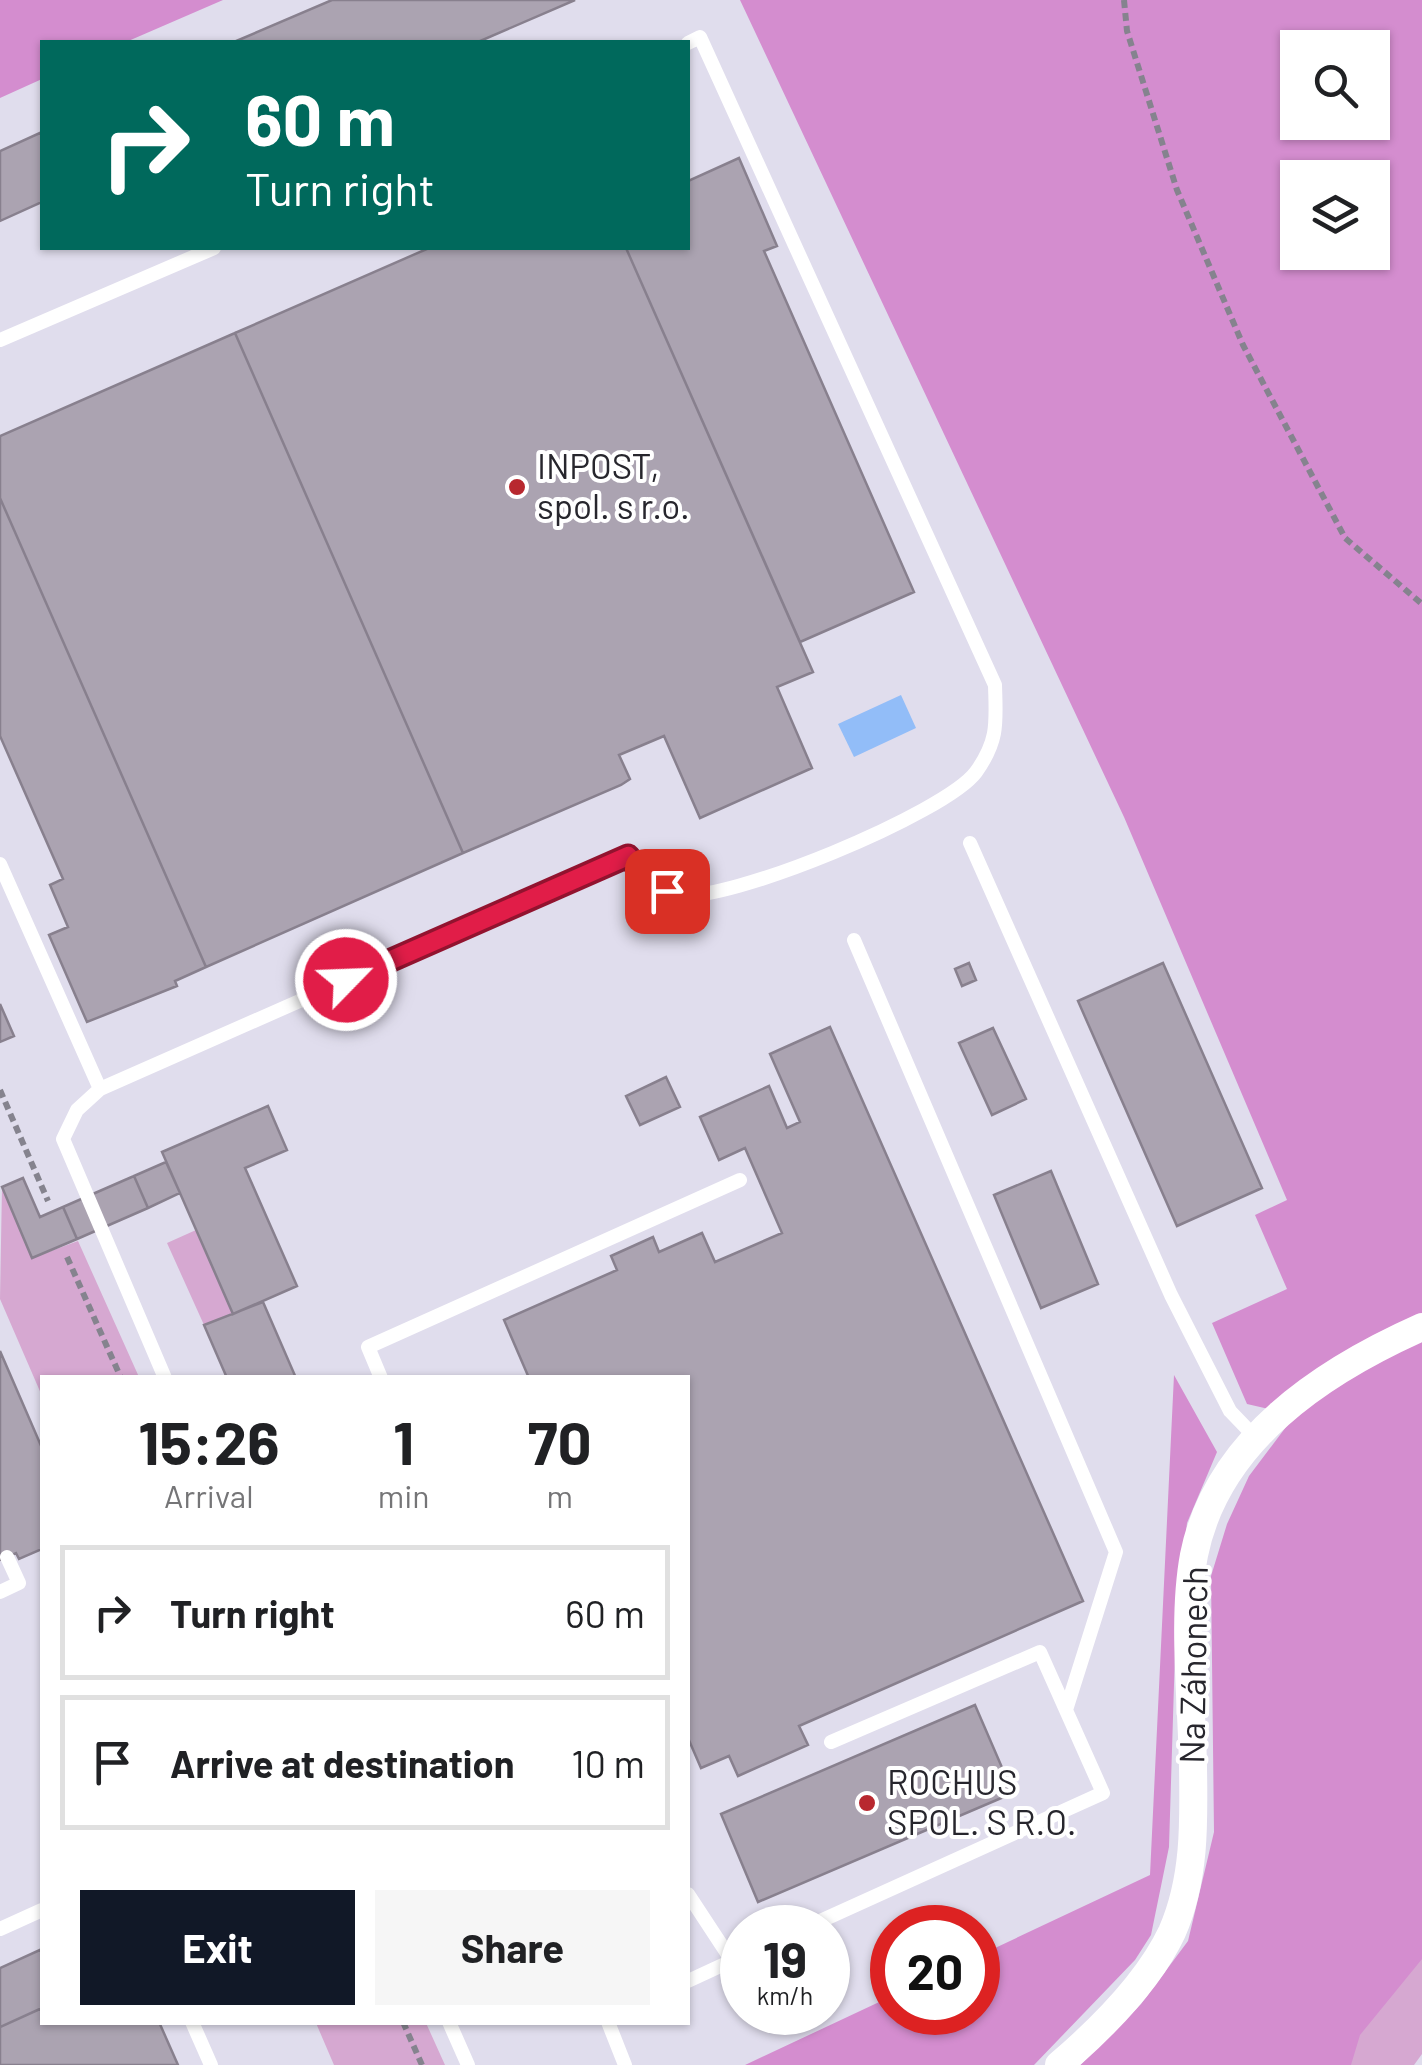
<!DOCTYPE html>
<meta charset="utf-8">
<style>
body{margin:0;font-family:Barlow,sans-serif;background:#f6f6f6;color:#202124;height:100vh;display:flex;flex-direction:column;font-size:38px;white-space:nowrap}
*{box-sizing:border-box;margin:0}
p{font-size:32px;color:#757577}
.icon{flex:none;width:55px;height:55px;fill:none;stroke:currentColor;stroke-width:2;stroke-linecap:round;stroke-linejoin:round}
.map{position:relative;flex:1;overflow:hidden}
.panel{position:absolute;left:40px;top:1375px;width:650px;height:650px;display:flex;flex-direction:column;background:#fff;border-radius:0px;box-shadow:0 2px 8px #0004}
.panel>*{flex:none}
.hud{position:absolute;left:40px;top:40px;width:650px;height:210px;border-radius:0px;box-shadow:0 2px 8px #0004;background:#00695c;color:#fff;overflow:hidden}
.tools{position:absolute;left:1280px;top:30px;display:grid;gap:20px}
.tools a{display:grid;place-items:center;width:110px;height:110px;border-radius:0px;background:#fff;box-shadow:0 2px 8px #0004;font-size:50px}
.speed{position:absolute;left:720px;top:1905px;display:flex;gap:20px;font-size:50px;font-weight:700;text-align:center}
.speed>*{display:grid;place-content:center;width:130px;height:130px;border-radius:50%;background:#fff;box-shadow:0 2px 8px #0004;line-height:1}
.speed small{font-size:25px;font-weight:400}
.speed .limit{border:15px solid #d22;background:#fff;color:#111}
.pin{position:absolute;display:grid;place-items:center;width:85px;height:85px;color:#fff;margin:-42px;border-radius:20px;box-shadow:0 5px 15px #0006}
.me{position:absolute;width:110px;margin:-55px;rotate:66deg;stroke-linejoin:round;filter:drop-shadow(0 0 8px #0008)}
.turn{display:flex;align-items:center;gap:35px;height:210px;padding:0 40px;font-size:45px}
.turn .icon{width:130px;height:130px;stroke-width:2.5}
.turn b{display:block;font-size:70px;line-height:85px}
.eta{display:flex;justify-content:space-evenly;align-items:center;height:170px;text-align:center}
.eta b{font-size:60px;font-weight:700;line-height:70px}
.button{display:flex;gap:20px;margin-top:auto;padding:20px 40px}
.button a{flex:1;height:115px;border-radius:0px;background:#111827;color:#fff;font-size:40px;font-weight:700;line-height:115px;text-align:center}
.button a+a{background:#f6f6f6;color:#202124}
ul{padding:0;list-style:none}
li{display:flex;align-items:center;gap:30px;height:135px;margin:0 20px 15px;padding:0 20px;border:5px solid #e0e0e0;border-radius:0px}
li div{flex:1}
li b{display:block;font-size:38px}
li em{font-style:normal}
.map>svg:first-child{display:block}
</style>
<div class="map">
<svg width="1422" height="2065" viewBox="0 0 1422 2065">
<rect width="100%" height="100%" fill="#e0dded"/>
<path fill="#d6a8d1" d="M 2,1187 L 32,1258 L 78,1241 L 139,1377 L 42,1378 L 42,1396 L 0,1299 Z
M 196,1230 L 233,1313 L 204,1325 L 167,1243 Z
M 1422,1894 L 1422,2054 L 1414,2065 L 1299,2065 Z
M 316,2023 L 426,2023 L 445,2065 L 334,2065 Z"/>
<path fill="#d48dcf" fill-rule="evenodd" d="M 0,0 L 223,0 L 126,42 L 42,42 L 42,79 L 0,98 Z
M 740,0 L 1422,0 L 1422,1959 L 1360,2035 L 1351,2065 L 1080,2065 L 1141,2004 L 1188,1941 L 1214,1832 L 1211,1576 L 1227,1524 L 1249,1476 L 1295,1415 L 1247,1404 L 1212,1323 L 1287,1289 L 1255,1215 L 1287,1200 L 1124,817 ZM 1298,48 L 1372,48 L 1372,122 L 1298,122 ZM 1298,178 L 1372,178 L 1372,252 L 1298,252 Z
M 1174,1375 L 1217,1452 L 1187,1523 L 1176,1620 L 1169,1847 L 1151,1935 L 1135,1960 L 1034,2065 L 745,2065 L 892,1996 L 892,2012 L 978,2012 L 978,1956 L 1150,1875 Z"/>
<path fill="#92bdf8" d="M 901,695 L 916,728 L 854,757 L 838,724 Z"/>
<path fill="#aba3b1" stroke="#88808e" stroke-width="2.5" d="M 332,0 L 575,0 L 478,42 L 234,42 Z
M 42,132 L 42,202 L 0,221 L 0,151 Z
M 739,158 L 777,246 L 764,251 L 914,592 L 800,642 L 626,248 L 688,248 L 688,181 Z
M 429,248 L 626,248 L 813,672 L 777,687 L 812,768 L 700,818 L 664,736 L 619,755 L 630,779 L 621,785 L 463,853 L 235,333 Z
M 235,333 L 463,853 L 206,967 L 0,498 L 0,436 Z
M 0,498 L 206,967 L 175,981 L 177,986 L 87,1022 L 49,935 L 68,927 L 50,885 L 63,879 L 0,736 Z
M 969,963 L 976,980 L 962,986 L 955,969 Z
M 1163,963 L 1262,1188 L 1177,1226 L 1078,1001 Z
M 0,1004 L 14,1036 L 0,1042 Z
M 830,1027 L 1083,1601 L 799,1726 L 808,1745 L 738,1776 L 729,1756 L 701,1768 L 688,1738 L 688,1378 L 529,1378 L 504,1320 L 617,1270 L 611,1256 L 653,1237 L 659,1252 L 702,1233 L 715,1262 L 782,1233 L 745,1148 L 719,1160 L 700,1117 L 769,1086 L 787,1128 L 800,1122 L 770,1054 Z
M 993,1028 L 1026,1099 L 992,1115 L 959,1043 Z
M 666,1077 L 680,1107 L 640,1125 L 626,1096 Z
M 268,1106 L 287,1150 L 245,1168 L 297,1286 L 233,1314 L 162,1152 Z
M 166,1162 L 180,1193 L 148,1208 L 134,1176 Z
M 1051,1171 L 1098,1284 L 1041,1308 L 994,1195 Z
M 134,1176 L 148,1208 L 77,1239 L 63,1207 Z
M 23,1178 L 40,1217 L 63,1207 L 77,1239 L 32,1258 L 2,1187 Z
M 263,1302 L 296,1378 L 227,1378 L 204,1325 Z
M 0,1351 L 42,1448 L 42,1549 L 19,1559 L 16,1553 L 0,1560 Z
M 975,1705 L 1013,1793 L 758,1902 L 721,1814 Z
M 42,1949 L 42,2008 L 0,2027 L 0,1968 Z
M 42,2008 L 42,2022 L 159,2022 L 178,2065 L 0,2065 L 0,2027 Z"/>
<g fill="none" stroke-linecap="round" stroke-linejoin="round">
<path stroke="#85838e" stroke-width="6" stroke-dasharray="8 5" stroke-linecap="butt" d="M 1124,0 L 1127,31 L 1177,190 L 1243,345 L 1345,538 L 1422,604
M 0,1090 L 48,1201
M 67,1257 L 121,1378
M 403,2022 L 422,2065"/>
<path stroke="#fff" stroke-width="14" d="M 0,340 L 214,248
M 970,843 L 1171,1295 L 1230,1411 L 1256,1438
M 0,864 L 100,1089
M 854,940 L 1116,1552 L 1066,1710
M 165,1378 L 63,1139 L 77,1110 L 100,1089 L 628,856 C 640,870 656,891 675,895 C 725,905 946,813 976,772 C 999,740 996,722 995,685 L 700,37 L 688,43
M 381,1378 L 368,1347 L 740,1180
M 0,1592 L 19,1583 L 7,1557
M 688,1894 L 732,1961
M 805,1928 L 1103,1793 L 1040,1652 L 831,1742
M 0,1929 L 42,1910
M 688,1981 L 742,1956
M 192,2022 L 211,2065
M 449,2022 L 468,2065
M 608,2022 L 625,2065"/>
<path stroke="#fff" stroke-width="28" d="M 1059,2065 C 1101,2029 1148,1983 1172,1932 C 1195,1880 1194,1823 1193,1768 C 1192,1701 1182,1619 1194,1555 C 1217,1440 1323,1371 1422,1327"/>
</g>
<g fill="none" stroke-linecap="round" stroke-linejoin="round">
<g stroke="#92132f" stroke-width="25">
<path id="route" d="M 346,980 L 628,856 L 648,880 L 667,891"/>
</g>
<use href="#route" stroke="#e11d48" stroke-width="18"/>
</g>
<g fill="#b8282f" stroke="#fff" stroke-width="4">
<circle cx="517" cy="487" r="10"/>
<circle cx="867" cy="1803" r="10"/>
</g>
<g text-anchor="middle" stroke-width="8" stroke-linejoin="round" paint-order="stroke">
<g font-size="35" fill="#27262d" stroke="#fff" text-anchor="start">
<text x="537" y="479">INPOST,<tspan x="537" dy="40">spol. s r.o.</tspan></text>
<text x="887" y="1795">ROCHUS<tspan x="887" dy="40">SPOL. S R.O.</tspan></text>
</g>
<g font-size="35" fill="#27262d" stroke="#fff">
<text transform="translate(1194 1665) rotate(-89)" y="12">Na Záhonech</text>
</g>
</g>
</svg>
<div class="tools">
<a><svg class="icon" aria-label="search" viewBox="0 0 24 24"><circle cx="10" cy="10" r="6"/><path d="M15 15l6 6"/></svg></a>
<a><svg class="icon" aria-label="layers" viewBox="0 0 24 24"><path d="M12 4l9 5-9 5-9-5zM3 14l9 5 9-5"/></svg></a>
</div>
<div class="speed"><div>19<small>km/h</small></div><div class="limit">20</div></div>
<div class="pin" style="left:667px;top:891px;background:#d93025"><svg class="icon" aria-label="arrive" viewBox="0 0 24 24"><path d="M6 21V4h12l-3 4 3 4H6"/></svg></div>
<svg class="me" style="left:346px;top:980px" viewBox="-20 -20 40 40"><circle r="17" fill="#e11d48" stroke="#fff" stroke-width="3"/><path d="M0-11L8 9 0 5-8 9z" fill="#fff"/></svg>
<div class="hud">
<div class="turn"><svg class="icon" aria-label="right" viewBox="0 0 24 24"><path d="M7 20v-9h11M14 6l5 5-5 5"/></svg><div><b>60 m</b>Turn right</div></div>
</div>
<section class="panel">
<div class="eta">
<div><b>15:26</b><p>Arrival</p></div>
<div><b>1</b><p>min</p></div>
<div><b>70</b><p>m</p></div>
</div>
<ul>
<li><svg class="icon" aria-label="right" viewBox="0 0 24 24"><path d="M7 20v-9h11M14 6l5 5-5 5"/></svg><div><b>Turn right</b></div><em>60 m</em></li>
<li><svg class="icon" aria-label="arrive" viewBox="0 0 24 24"><path d="M6 21V4h12l-3 4 3 4H6"/></svg><div><b>Arrive at destination</b></div><em>10 m</em></li>
</ul>
<div class="button"><a>Exit</a><a>Share</a></div>
</section>
</div>
